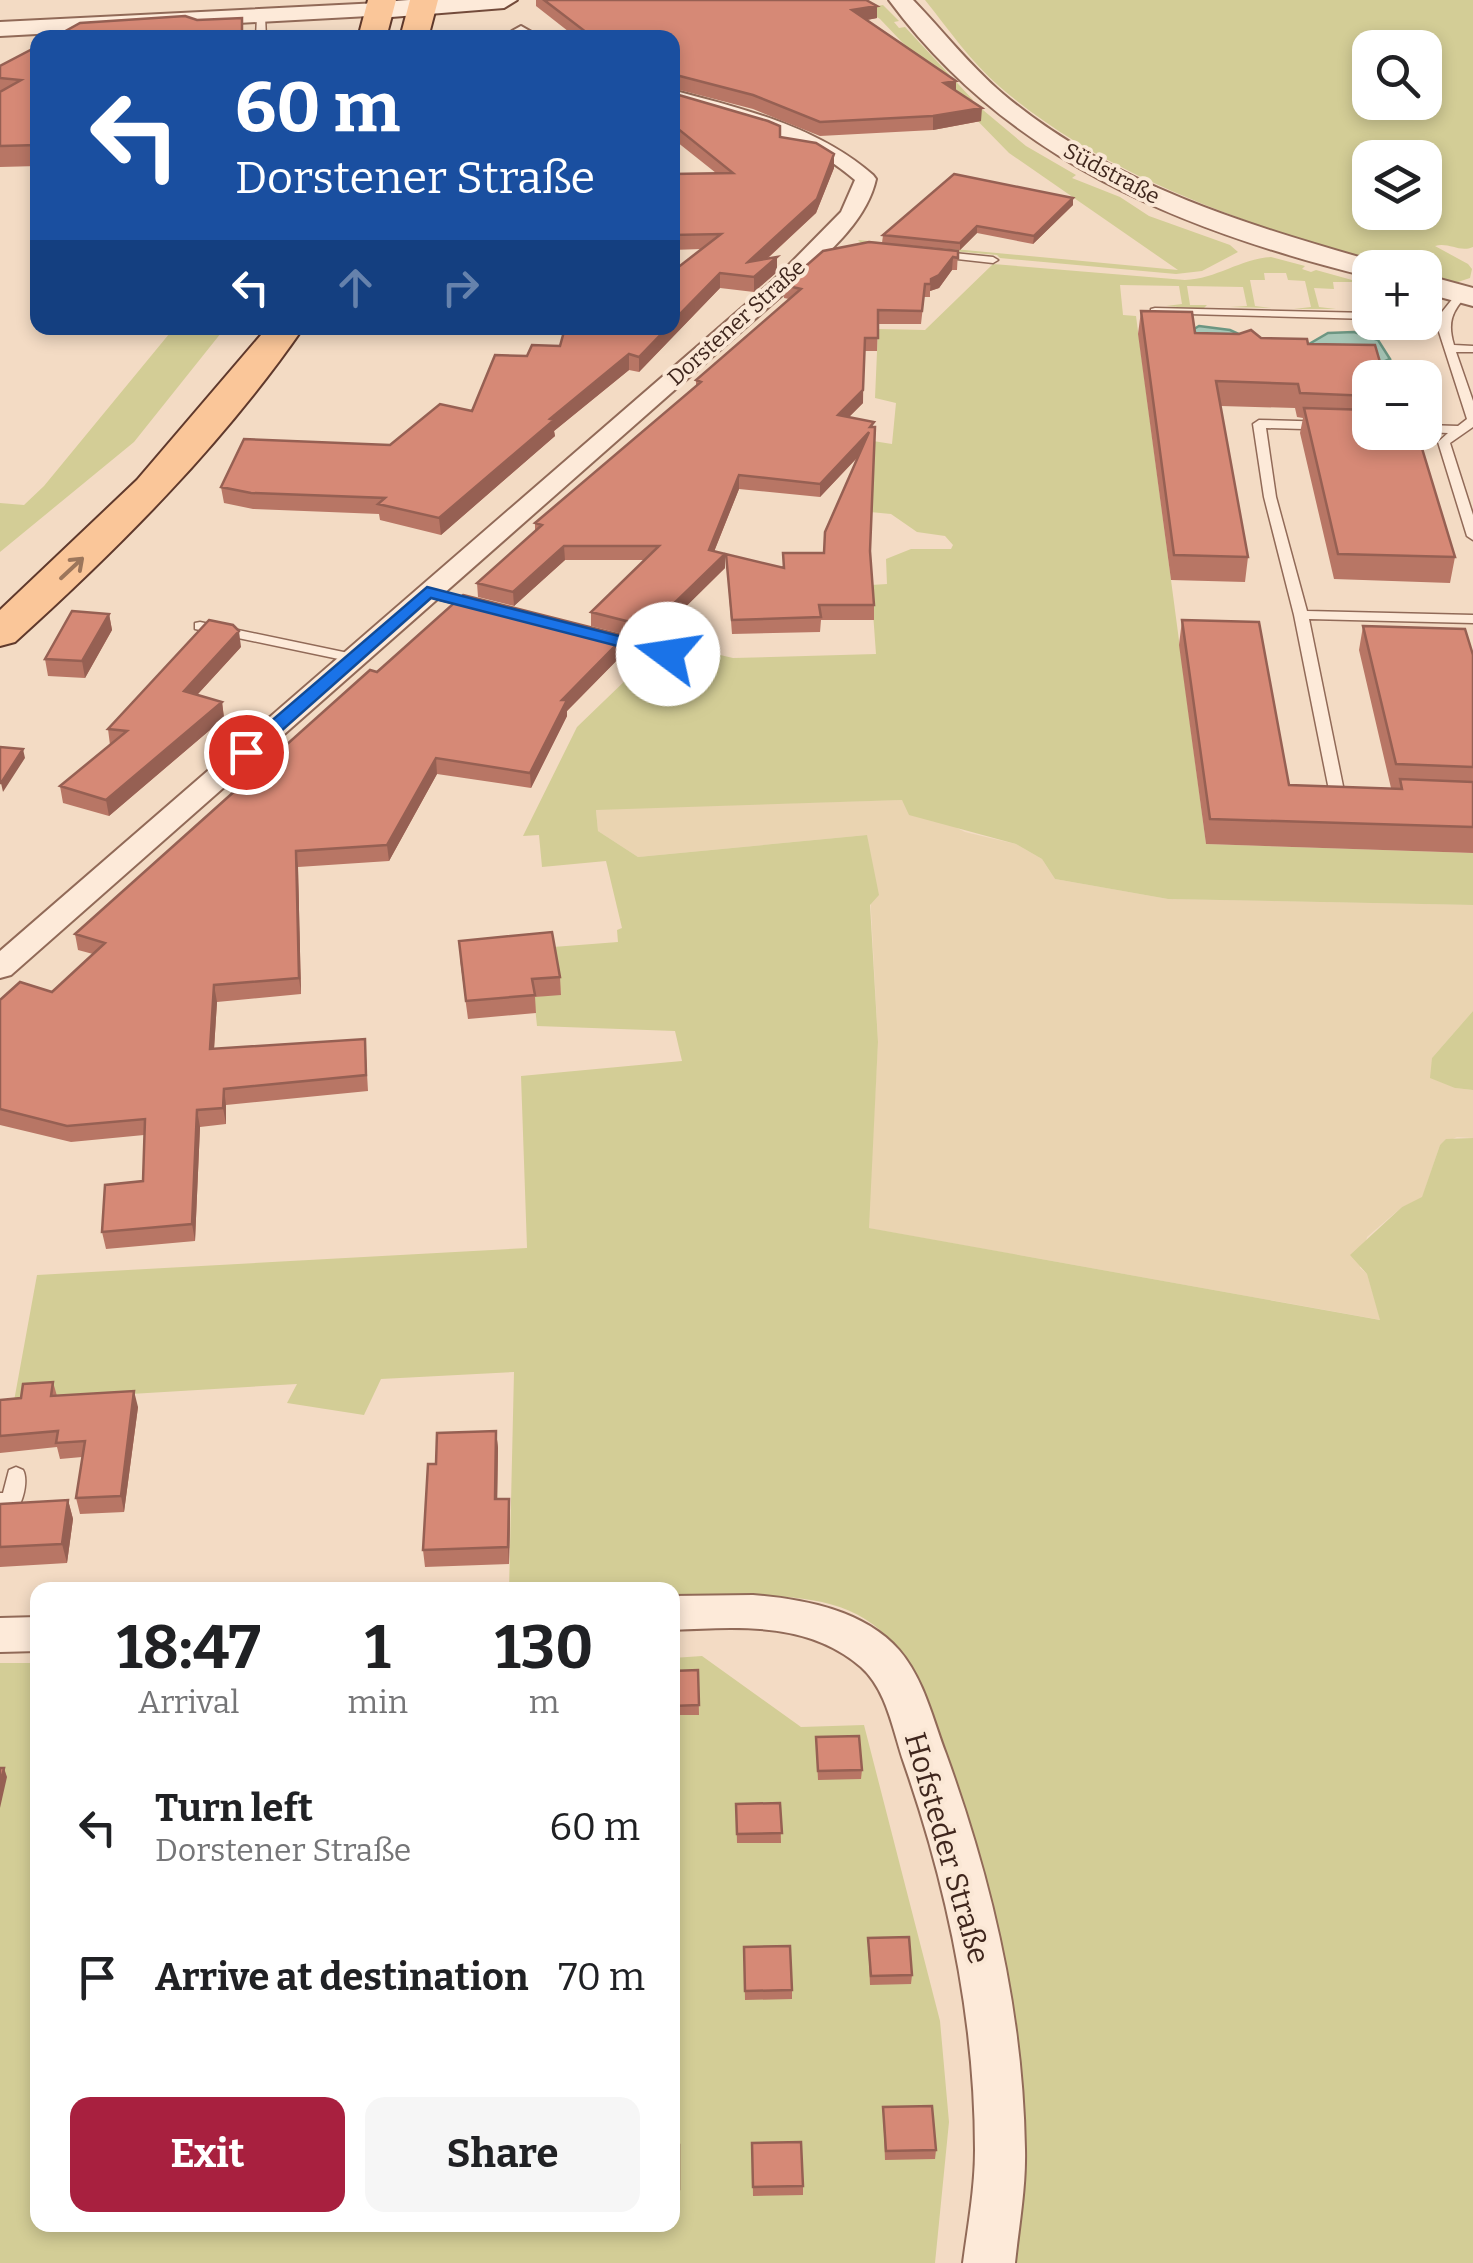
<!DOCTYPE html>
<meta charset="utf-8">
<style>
body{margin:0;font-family:Bitter,serif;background:#f6f6f6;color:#202124;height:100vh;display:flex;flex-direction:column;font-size:38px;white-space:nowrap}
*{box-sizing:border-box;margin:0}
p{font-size:32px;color:#757577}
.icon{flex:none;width:55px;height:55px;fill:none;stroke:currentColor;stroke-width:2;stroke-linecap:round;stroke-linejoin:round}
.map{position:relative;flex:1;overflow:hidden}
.details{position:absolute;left:30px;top:1582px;width:650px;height:650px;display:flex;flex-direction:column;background:#fff;border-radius:20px;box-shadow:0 5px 15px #0003}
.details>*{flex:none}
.hud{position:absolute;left:30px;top:30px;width:650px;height:305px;border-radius:20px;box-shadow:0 5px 15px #0003;background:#1a4fa0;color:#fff;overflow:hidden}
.controls{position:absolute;left:1352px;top:30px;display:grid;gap:20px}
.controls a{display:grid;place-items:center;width:90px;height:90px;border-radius:20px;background:#fff;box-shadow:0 5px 15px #0003;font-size:50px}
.pin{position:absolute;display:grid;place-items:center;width:85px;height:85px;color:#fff;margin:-42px;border:5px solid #fff;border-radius:50%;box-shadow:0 2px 10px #0007}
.me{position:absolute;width:110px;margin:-55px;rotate:284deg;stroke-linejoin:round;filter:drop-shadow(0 0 8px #0008)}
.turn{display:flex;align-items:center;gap:35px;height:210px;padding:0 40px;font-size:45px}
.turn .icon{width:130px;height:130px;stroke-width:2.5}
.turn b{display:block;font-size:70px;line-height:85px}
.lanes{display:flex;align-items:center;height:95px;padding:0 40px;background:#0003;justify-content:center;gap:50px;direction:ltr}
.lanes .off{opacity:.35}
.eta{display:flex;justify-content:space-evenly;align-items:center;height:170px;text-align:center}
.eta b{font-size:60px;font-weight:700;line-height:70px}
.action{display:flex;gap:20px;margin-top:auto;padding:20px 40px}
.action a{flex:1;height:115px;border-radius:20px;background:#a8203f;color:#fff;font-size:40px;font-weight:700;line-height:115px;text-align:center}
.action a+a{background:#f6f6f6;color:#202124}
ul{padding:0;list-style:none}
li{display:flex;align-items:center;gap:30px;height:150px;padding:0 40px}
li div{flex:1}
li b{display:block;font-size:38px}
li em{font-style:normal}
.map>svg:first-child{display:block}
</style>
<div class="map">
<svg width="1473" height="2263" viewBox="0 0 1473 2263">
<rect width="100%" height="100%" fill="#f3dbc4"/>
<path fill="#ead4b1" d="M 902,800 L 965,832 L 1016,844 L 1042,859 L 1055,879 L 1168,899 L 1473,905 L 1473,1011 L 1432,1058 L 1455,1088 L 1473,1090 L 1473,1138 L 1457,1137 L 1440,1145 L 1422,1198 L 1402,1207 L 1367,1237 L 1360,1268 L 1367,1274 L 1381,1320 L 868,1228 L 878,1042 L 867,835 L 638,857 L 598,831 L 596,809 Z"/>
<path fill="#d3cd96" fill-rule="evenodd" d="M 925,0 L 1473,0 L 1473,247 C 1460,253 1449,242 1435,246 L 1468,264 L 1472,269 L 1470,278 L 1455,283 L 1425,275 L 1425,268 C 1384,267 1345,254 1306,241 C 1199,206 1087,162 1000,87 C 971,62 949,30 925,0 ZM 1370,48 L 1425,48 L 1425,102 L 1370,102 ZM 1370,158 L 1425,158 L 1425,212 L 1370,212 Z
M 883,5 L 899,21 L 894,22 L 899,28 L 905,27 L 973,100 L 959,102 L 880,19 L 863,8 Z
M 977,105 L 1026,146 L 1076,175 L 1072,178 L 1120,197 L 1149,216 L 1230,245 L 1238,252 L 1202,271 L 1176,274 L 1000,258 L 997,255 L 861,243 L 858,240 L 1178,270 L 1009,153 L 964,107 Z
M 1271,257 L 1305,266 L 1302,269 L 1311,272 L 1316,270 L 1370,285 L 1370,290 L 1355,289 L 1353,282 L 1333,282 L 1334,289 L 1314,288 L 1319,307 L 1336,309 L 1294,309 L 1311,307 L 1305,281 L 1288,280 L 1286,273 L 1264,273 L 1265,280 L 1250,280 L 1255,306 L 1271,308 L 1230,307 L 1247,306 L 1243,287 L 1187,286 L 1190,305 L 1207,305 L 1203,309 L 1166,306 L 1182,304 L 1179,286 L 1120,285 L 1123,315 L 1136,316 L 1206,844 L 1473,853 L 1473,905 L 1168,899 L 1055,879 L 1042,859 L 1016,844 L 909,815 L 902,800 L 596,810 L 598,831 L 638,857 L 867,835 L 879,895 L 870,905 L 878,1042 L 869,1228 L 1380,1320 L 1367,1274 L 1350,1255 L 1402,1207 L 1422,1197 L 1440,1145 L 1446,1139 L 1473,1138 L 1473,2263 L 1004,2263 L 1012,2160 L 899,1653 C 855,1580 746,1597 673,1599 L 672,1590 L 509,1590 L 514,1372 L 381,1379 L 364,1415 L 287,1403 L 297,1384 L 14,1401 L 37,1275 L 527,1248 L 521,1076 L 682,1061 L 675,1031 L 537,1026 L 534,997 L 561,994 L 553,947 L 618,942 L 617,930 L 622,928 L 606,861 L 542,867 L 539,835 L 523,836 L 577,727 L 632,674 L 672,684 L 703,651 L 733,658 L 876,654 L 871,585 L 887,584 L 886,559 L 911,549 L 951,549 L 953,545 L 945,536 L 917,532 L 891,514 L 870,512 L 873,441 L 892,444 L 896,403 L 875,398 L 878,329 L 925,330 L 993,264 L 1185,280 C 1216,279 1240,259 1271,257 Z
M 174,328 L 225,328 L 134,442 L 0,552 L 0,503 L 24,505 L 44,486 Z
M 1473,1011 L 1473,1090 L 1455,1088 L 1430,1078 L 1432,1058 Z
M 702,1656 L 801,1727 L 864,1725 L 940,2021 L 949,2122 L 935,2263 L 0,2263 L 0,1663 L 37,1663 L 38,2225 L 672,2225 L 673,1658 Z"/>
<path fill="#a7c6b6" stroke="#6c9682" stroke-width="2.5" d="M 1199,326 L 1230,330 L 1256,342 L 1309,344 L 1328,333 L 1354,332 L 1378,340 L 1390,359 L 1378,364 L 1196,335 L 1194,329 Z"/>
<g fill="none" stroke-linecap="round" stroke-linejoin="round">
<g stroke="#916a58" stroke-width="3">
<path id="service" d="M 261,13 L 265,16 L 266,38 L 256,38 L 257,16 Z
M 934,251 L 993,257 L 998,260 L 993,263 L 930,256 L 929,254 Z
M 1458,292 L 1468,294 C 1452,311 1447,322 1454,345 L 1473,346 L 1473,352 L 1456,352 L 1473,401 L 1473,427 L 1450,443 L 1473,515 L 1473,540 L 1467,536 L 1438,442 L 1448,433 L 1424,432 L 1425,425 L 1458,426 L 1467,419 L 1439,332 L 1442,312 Z
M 1155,308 L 1370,313 L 1370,319 L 1151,313 L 1151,309 Z
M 1259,420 L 1370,423 L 1370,431 L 1266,428 L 1276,497 L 1307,611 L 1473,615 L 1473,623 L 1309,619 L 1344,791 L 1358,793 L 1358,799 L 1337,799 L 1330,795 L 1294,615 L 1264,497 L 1253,424 Z
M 427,588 L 485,603 L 487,606 L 480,610 L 422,595 L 422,589 Z
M 200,622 L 353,654 L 360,658 L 353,662 L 195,629 L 195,623 Z
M 602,633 L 672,651 L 674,654 L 667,658 L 597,640 L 595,637 Z
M 16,1467 L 23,1470 C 28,1479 24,1497 19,1506 L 0,1509 L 0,1493 L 3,1493 L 9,1470 Z"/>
</g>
<g stroke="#916a58" stroke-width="4">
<path id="minor" d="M 521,26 L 542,38 L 519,38 L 512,31 Z
M 672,90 C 743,109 817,126 873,175 L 876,179 C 866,224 822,258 789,289 L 11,975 L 0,978 L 0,951 L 774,280 L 841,212 L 855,180 C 804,135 737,122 672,102 Z
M 753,1595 C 803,1599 864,1610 899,1650 C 924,1679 933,1720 946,1754 C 992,1881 1023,2013 1025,2149 C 1026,2187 1019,2225 1015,2263 L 963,2263 C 968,2225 975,2188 975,2150 C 975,2018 947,1887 904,1763 C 893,1731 887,1690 861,1667 C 808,1621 738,1627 672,1630 L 672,1596 Z
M 38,1617 L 38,1651 L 0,1652 L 0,1618 Z"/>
</g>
<g stroke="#916a58" stroke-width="4">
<path id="tertiary" d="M 889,0 L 913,0 C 943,31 970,66 1003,94 C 1111,185 1247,225 1380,263 L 1383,268 L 1370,268 L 1370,277 C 1182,231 1007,160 889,0 Z
M 379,3 L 387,5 L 390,10 L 387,15 L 0,36 L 0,22 Z
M 1425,275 L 1473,288 L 1473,306 L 1425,293 Z"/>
</g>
<g stroke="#734b3b" stroke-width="4">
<path id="secondary" d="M 409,0 L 517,0 L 504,8 L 379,18 L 366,10 L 379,2 Z"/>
</g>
<g stroke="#5f392c" stroke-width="4">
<path id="primary" d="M 368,0 L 396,0 L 386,38 L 358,38 Z
M 410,0 L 438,0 L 428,38 L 400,38 Z
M 267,328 L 303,328 C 222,445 120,547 15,642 L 0,646 L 0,610 L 137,480 Z"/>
</g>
<use href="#service" fill="#fdead9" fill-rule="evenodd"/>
<use href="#minor" fill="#fdead9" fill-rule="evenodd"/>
<use href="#tertiary" fill="#fdead9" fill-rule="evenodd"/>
<use href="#secondary" fill="#fdead9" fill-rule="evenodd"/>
<use href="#primary" fill="#fac699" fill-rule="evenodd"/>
</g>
<path fill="#b87665" d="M 536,0 L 866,0 L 877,6 L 877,18 L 867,20 L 956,90 L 981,121 L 933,130 L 820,136 L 753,109 L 672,88 L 672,38 L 573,35 L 536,6 Z
M 38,46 L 38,166 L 0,167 L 0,66 Z
M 672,93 L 780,137 L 834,168 L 816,213 L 767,259 L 777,272 L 754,292 L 720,288 L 639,372 L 629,370 L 554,431 L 555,436 L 441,535 L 380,520 L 379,514 L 253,509 L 224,503 L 221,487 L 390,445 L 472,411 L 527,356 L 560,346 L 672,328 L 701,249 L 672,250 L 672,174 L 716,173 L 672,138 Z
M 1073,205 L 1033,244 L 977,233 L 960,250 L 882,243 L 883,235 Z
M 958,251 L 957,270 L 952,270 L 939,288 L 930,291 L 930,297 L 924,297 L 921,324 L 878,324 L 877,351 L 864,351 L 863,403 L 849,417 L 874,427 L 870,552 L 874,605 L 874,620 L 821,620 L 820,632 L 732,634 L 726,554 L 783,568 L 824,553 L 858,457 L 820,497 L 739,489 L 714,552 L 725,568 L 657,635 L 645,632 L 638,638 L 591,626 L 591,612 L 645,560 L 565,560 L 514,606 L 478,597 L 477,583 L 535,531 L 535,523 L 696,386 L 696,380 L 789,299 L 784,298 L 784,285 Z
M 1141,311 L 1195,333 L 1308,344 L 1370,378 L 1370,432 L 1455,557 L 1450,583 L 1334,579 L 1300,433 L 1303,418 L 1297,417 L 1295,408 L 1221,406 L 1248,557 L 1245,582 L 1171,580 L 1138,334 Z
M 109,614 L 112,630 L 85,678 L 48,676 L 45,659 Z
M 1182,620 L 1289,785 L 1391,788 L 1359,650 L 1363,626 L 1473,655 L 1473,853 L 1206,844 L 1179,645 Z
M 625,636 L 626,651 L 567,711 L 567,716 L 531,788 L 437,774 L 389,861 L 298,867 L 301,994 L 217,1002 L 214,1049 L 365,1039 L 368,1091 L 226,1105 L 226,1124 L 200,1127 L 195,1241 L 106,1249 L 102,1232 L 143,1181 L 144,1135 L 71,1142 L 0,1125 L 0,1000 L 52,992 L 93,954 L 78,950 L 75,934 L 377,672 Z
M 241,647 L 197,695 L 222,702 L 224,718 L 109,816 L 63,803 L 60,786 L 110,745 L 108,729 Z
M 460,959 L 560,977 L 561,995 L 535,997 L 536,1013 L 468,1019 Z
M 53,1382 L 57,1396 L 138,1407 L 124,1512 L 80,1514 L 76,1498 L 82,1457 L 60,1459 L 57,1447 L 0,1453 L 0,1400 L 21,1398 Z
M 496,1431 L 498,1448 L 497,1499 L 510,1516 L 509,1564 L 425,1567 L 423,1550 L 436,1464 Z
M 68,1500 L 73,1519 L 67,1563 L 0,1567 L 0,1504 Z
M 698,1670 L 699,1715 L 672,1715 L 672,1671 Z
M 816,1737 L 862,1770 L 861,1779 L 818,1780 Z
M 780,1803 L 781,1843 L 737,1843 L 736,1804 Z
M 868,1938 L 912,1975 L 911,1984 L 870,1985 Z
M 744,1947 L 792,1990 L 792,1999 L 745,2000 Z
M 883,2107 L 936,2150 L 935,2159 L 885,2160 Z
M 752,2143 L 803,2186 L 803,2195 L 753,2196 Z
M 672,2145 L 679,2145 L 679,2198 L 672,2198 Z"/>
<path fill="#966053" d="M 877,6 L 877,18 L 851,23 L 852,10 Z
M 956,81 L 956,94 L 944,83 Z
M 982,108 L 981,121 L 933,130 L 933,116 Z
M 834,154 L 834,168 L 816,213 L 747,277 L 748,262 Z
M 1073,198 L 1073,205 L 1033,244 L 1034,236 Z
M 977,226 L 977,233 L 960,250 L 960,243 Z
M 777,257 L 777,272 L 754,292 L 754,277 Z
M 953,257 L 952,270 L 939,288 L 930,291 L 931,279 Z
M 720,273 L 720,288 L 639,372 L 639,357 L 667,328 L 672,328 L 672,322 Z
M 629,354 L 629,370 L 554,431 L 555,436 L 441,535 L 439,518 L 550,419 Z
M 863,390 L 863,403 L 838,428 L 838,415 Z
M 869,432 L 868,446 L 820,497 L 820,484 Z
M 739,475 L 739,489 L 709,564 L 709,550 Z
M 564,546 L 565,560 L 514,606 L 513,592 Z
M 725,554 L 725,568 L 657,635 L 657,620 Z
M 109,614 L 112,630 L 85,678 L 82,661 Z
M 645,617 L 645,632 L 638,638 L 638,624 Z
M 239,631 L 241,647 L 186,707 L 184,691 Z
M 625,636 L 626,651 L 567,711 L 567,716 L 531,788 L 530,773 L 562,700 Z
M 222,702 L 224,718 L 109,816 L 106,800 Z
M 23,749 L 25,758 L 3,792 L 1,783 Z
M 436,758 L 437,774 L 389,861 L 387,845 Z
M 296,851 L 298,867 L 301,994 L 299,978 Z
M 214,985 L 217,1002 L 213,1065 L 210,1049 Z
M 224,1089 L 226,1105 L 226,1124 L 223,1108 Z
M 197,1110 L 200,1127 L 195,1241 L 192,1224 Z
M 134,1391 L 138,1407 L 124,1512 L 121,1496 Z
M 496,1431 L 498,1448 L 497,1516 L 495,1499 Z
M 509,1499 L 510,1516 L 509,1564 L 508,1547 Z
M 68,1500 L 73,1519 L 67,1563 L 62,1544 Z
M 4,1768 L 7,1777 L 0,1808 L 0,1786 Z"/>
<path fill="#d68976" stroke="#966053" stroke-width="2.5" d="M 544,0 L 866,0 L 877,6 L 852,10 L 956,81 L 944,83 L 982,108 L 933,116 L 820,122 L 753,95 L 672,74 L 672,38 L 559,38 L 586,32 Z
M 185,16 L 197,20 L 242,18 L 242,38 L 53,38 L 80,23 Z
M 38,46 L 38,145 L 0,146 L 0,92 L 21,80 L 0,78 L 0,66 Z
M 672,93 L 768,121 L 780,126 L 780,137 L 816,143 L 834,154 L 817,199 L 748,262 L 777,257 L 754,277 L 720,273 L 672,322 L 672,272 L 721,234 L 672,235 L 672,174 L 733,173 L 672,124 Z
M 954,174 L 1073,198 L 1034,236 L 977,226 L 960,243 L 883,235 Z
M 869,242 L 958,251 L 958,258 L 953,257 L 939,275 L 931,279 L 931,284 L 925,284 L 922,311 L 878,310 L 878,338 L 865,338 L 863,390 L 838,415 L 874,422 L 870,427 L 875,427 L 870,551 L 874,605 L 819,605 L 821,617 L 732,620 L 726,554 L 784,568 L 783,553 L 824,553 L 825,532 L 869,432 L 820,484 L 739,475 L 709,550 L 725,554 L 657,620 L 645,617 L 638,624 L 591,612 L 659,546 L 564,546 L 513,592 L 477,583 L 542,525 L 535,523 L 701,382 L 696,380 L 801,289 L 784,285 L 823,251 Z
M 1141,311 L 1192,312 L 1195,333 L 1239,334 L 1251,330 L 1261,338 L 1307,339 L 1308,344 L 1375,345 L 1380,362 L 1396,363 L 1401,378 L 1370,378 L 1370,396 L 1300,393 L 1298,384 L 1216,381 L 1248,557 L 1174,555 Z
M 565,328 L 667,328 L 639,357 L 629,354 L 550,419 L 554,420 L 439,518 L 378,504 L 385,498 L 251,493 L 221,487 L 244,439 L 390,445 L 440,404 L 472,411 L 495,355 L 527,356 L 532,345 L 560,346 Z
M 1304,408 L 1370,410 L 1370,432 L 1417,432 L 1455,557 L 1338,554 Z
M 463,595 L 625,636 L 562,700 L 567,700 L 530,773 L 436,758 L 387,845 L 296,851 L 299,978 L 214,985 L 210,1049 L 365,1039 L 366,1075 L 224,1089 L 223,1108 L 197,1110 L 192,1224 L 102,1232 L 105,1185 L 143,1181 L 145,1119 L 67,1126 L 0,1109 L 0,1000 L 20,982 L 52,992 L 105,943 L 75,934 L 370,670 L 377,672 Z
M 72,611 L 109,614 L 82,661 L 45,659 Z
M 209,620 L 233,625 L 239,631 L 184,691 L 222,702 L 106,800 L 60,786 L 127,731 L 108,729 Z
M 1182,620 L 1259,622 L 1289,785 L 1402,789 L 1400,779 L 1473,782 L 1473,827 L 1210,819 Z
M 1363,626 L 1465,629 L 1473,655 L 1473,767 L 1396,764 Z
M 0,747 L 23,749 L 1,783 L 0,783 Z
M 552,932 L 560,977 L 532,979 L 535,995 L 466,1001 L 459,941 Z
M 53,1382 L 51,1396 L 134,1391 L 121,1496 L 76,1498 L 85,1441 L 56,1443 L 58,1431 L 0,1436 L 0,1400 L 21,1398 L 23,1384 Z
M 496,1431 L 495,1499 L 509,1499 L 508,1547 L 423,1550 L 428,1464 L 436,1464 L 437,1433 Z
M 68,1500 L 62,1544 L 0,1547 L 0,1504 Z
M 698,1670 L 699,1705 L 672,1706 L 672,1671 Z
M 859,1736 L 862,1770 L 818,1771 L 816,1737 Z
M 0,1768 L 4,1768 L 0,1786 Z
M 780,1803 L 782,1833 L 737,1834 L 736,1804 Z
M 909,1937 L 912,1975 L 871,1976 L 868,1938 Z
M 790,1946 L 792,1990 L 745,1991 L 744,1947 Z
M 932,2106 L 936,2150 L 886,2151 L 883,2107 Z
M 801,2142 L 803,2186 L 753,2187 L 752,2143 Z
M 672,2145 L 679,2145 L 679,2189 L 672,2189 Z"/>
<defs><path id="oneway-shaft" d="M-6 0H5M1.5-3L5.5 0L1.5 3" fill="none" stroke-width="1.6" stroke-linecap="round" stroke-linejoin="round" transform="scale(2.5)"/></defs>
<use stroke="#9c765b" href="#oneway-shaft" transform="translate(72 568) rotate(-43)"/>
<path fill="#1a73e8" stroke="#114b97" stroke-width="2.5" d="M 427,587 L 674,650 L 677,654 L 668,659 L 431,598 L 253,756 L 240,756 L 240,748 Z"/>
<g text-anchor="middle" stroke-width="8" stroke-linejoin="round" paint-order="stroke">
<g font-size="22" fill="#3f261d" stroke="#fae7d5">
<text transform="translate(1112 173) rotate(28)" y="8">Südstraße</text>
<text transform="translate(736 322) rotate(-42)" y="8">Dorstener Straße</text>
</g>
<g font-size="30" fill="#3f261d" stroke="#fae7d5">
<text transform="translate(947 1848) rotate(74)" y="10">Hofsteder Straße</text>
</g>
</g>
</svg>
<div class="controls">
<a><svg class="icon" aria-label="search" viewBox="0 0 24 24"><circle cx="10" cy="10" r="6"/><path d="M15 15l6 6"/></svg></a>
<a><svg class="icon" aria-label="layers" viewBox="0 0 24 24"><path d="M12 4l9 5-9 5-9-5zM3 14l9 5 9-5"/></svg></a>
<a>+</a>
<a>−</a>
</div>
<div class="pin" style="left:246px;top:752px;background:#d93025"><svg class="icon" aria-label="arrive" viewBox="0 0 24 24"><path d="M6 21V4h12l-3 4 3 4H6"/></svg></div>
<svg class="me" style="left:668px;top:654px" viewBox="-20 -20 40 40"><circle r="19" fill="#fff"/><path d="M0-13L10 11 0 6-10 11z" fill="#1a73e8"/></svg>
<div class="hud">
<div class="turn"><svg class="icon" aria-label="left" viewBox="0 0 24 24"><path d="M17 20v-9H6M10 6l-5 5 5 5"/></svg><div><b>60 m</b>Dorstener Straße</div></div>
<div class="lanes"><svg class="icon" aria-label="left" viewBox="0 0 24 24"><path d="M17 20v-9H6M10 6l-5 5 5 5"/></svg><svg class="icon off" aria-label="ahead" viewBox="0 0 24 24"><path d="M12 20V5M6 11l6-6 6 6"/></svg><svg class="icon off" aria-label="right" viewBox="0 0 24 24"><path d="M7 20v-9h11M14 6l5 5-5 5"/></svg></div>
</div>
<section class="details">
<div class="eta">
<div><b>18:47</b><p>Arrival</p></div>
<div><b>1</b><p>min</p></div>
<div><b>130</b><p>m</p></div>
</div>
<ul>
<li><svg class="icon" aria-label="left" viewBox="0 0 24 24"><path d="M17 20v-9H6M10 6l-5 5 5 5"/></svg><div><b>Turn left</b><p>Dorstener Straße</p></div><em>60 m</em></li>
<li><svg class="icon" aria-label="arrive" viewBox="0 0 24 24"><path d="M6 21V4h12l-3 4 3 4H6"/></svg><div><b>Arrive at destination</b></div><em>70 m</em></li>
</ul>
<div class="action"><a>Exit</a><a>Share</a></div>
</section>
</div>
